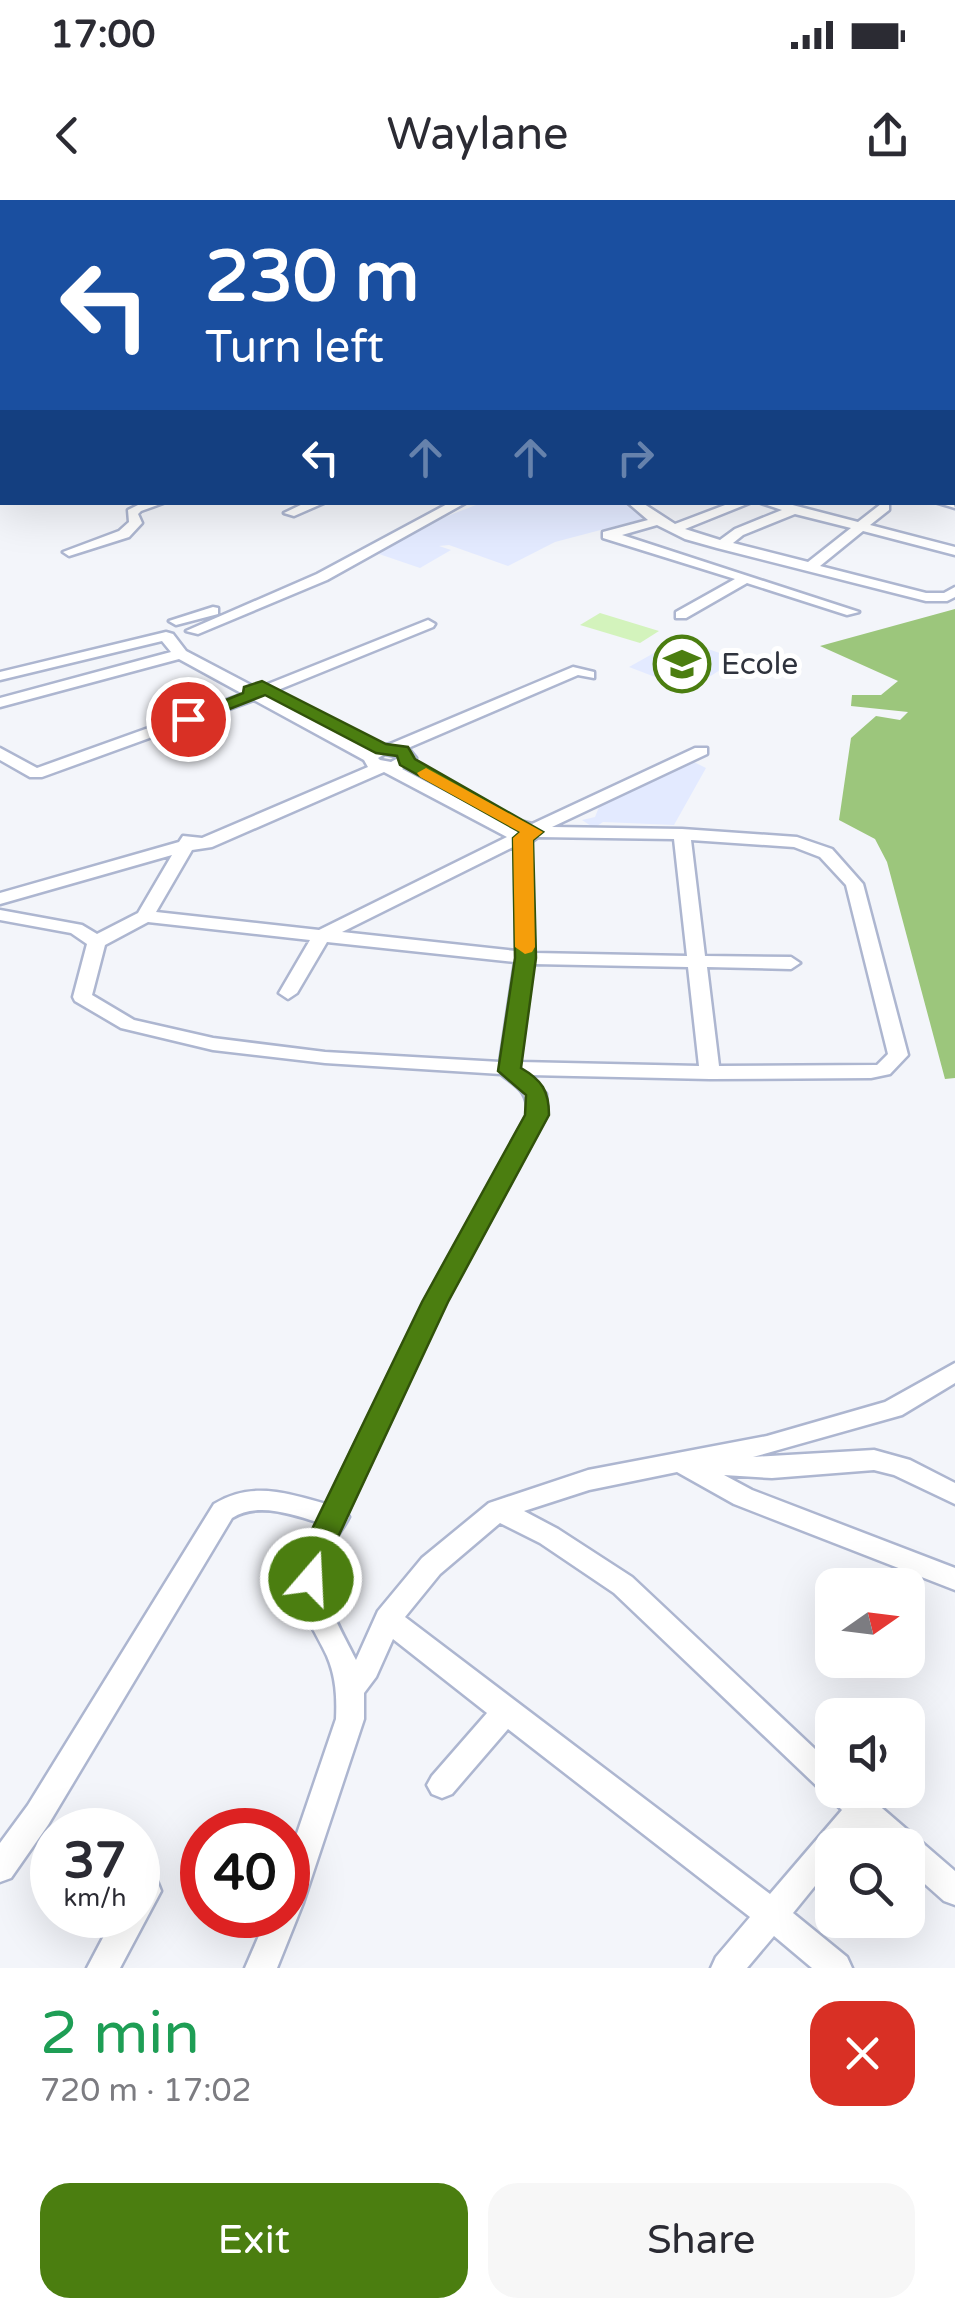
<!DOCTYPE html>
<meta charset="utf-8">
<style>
body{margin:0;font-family:"Varela Round",sans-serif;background:#f7f7f7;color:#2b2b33;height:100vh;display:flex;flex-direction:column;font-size:38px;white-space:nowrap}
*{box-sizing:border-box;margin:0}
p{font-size:32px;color:#7c7c81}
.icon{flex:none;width:55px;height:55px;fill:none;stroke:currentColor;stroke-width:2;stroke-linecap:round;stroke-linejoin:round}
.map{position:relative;height:1768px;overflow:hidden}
.sheet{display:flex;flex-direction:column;background:#fff;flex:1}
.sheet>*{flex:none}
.guide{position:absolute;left:0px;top:0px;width:955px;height:305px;box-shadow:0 10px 40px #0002;background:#1a4fa0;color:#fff;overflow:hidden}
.needle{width:65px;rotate:76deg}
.controls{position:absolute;left:815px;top:1368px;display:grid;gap:20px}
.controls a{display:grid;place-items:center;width:110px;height:110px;border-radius:20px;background:#fff;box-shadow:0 10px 40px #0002;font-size:50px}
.speed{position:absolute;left:30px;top:1608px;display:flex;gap:20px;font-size:50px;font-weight:700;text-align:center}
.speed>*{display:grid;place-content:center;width:130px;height:130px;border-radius:50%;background:#fff;box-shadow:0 10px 40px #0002;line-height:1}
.speed small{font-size:25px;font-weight:400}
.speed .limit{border:15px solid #d22;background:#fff;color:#111}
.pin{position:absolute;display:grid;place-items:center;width:85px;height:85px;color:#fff;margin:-42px;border:5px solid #fff;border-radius:50%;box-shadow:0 2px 10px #0007}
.me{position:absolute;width:110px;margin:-55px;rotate:19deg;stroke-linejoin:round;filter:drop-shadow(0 0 8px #0008)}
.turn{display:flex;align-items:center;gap:35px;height:210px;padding:0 40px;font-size:45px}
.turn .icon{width:130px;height:130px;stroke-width:2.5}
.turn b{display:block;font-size:70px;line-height:85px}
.lanes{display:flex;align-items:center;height:95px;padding:0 40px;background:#0003;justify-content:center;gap:50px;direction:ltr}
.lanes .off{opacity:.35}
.round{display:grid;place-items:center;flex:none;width:105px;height:105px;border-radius:30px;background:#f7f7f7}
.head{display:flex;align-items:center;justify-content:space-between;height:170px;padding:0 40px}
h1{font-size:60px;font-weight:600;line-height:75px;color:#1e9e55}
.primary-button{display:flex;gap:20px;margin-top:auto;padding:20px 40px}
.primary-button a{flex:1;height:115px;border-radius:30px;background:#4b7e10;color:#fff;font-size:40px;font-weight:600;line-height:115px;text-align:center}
.primary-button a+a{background:#f7f7f7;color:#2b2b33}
.status{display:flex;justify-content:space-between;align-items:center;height:70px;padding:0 50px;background:#fff;direction:ltr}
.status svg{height:28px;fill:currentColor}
header{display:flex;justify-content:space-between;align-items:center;height:130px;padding:0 40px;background:#fff;font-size:45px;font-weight:600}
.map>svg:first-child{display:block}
</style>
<div class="status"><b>17:00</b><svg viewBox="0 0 49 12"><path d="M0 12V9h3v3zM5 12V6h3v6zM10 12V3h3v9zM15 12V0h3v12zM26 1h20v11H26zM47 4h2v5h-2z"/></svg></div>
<header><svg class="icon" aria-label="back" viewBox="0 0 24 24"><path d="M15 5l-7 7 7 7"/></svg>Waylane<svg class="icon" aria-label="share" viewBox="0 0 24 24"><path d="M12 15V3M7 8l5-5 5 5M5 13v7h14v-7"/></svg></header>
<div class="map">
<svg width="955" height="1768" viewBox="0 0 955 1768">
<rect width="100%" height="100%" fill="#f3f5fa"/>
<path fill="#e3eaff" d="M 481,303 L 628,303 L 650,317 L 555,342 L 508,366 L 449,345 L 439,346 L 451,350 L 420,368 L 379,354 L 427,324 Z
M 679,439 L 737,459 L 689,490 L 629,467 Z
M 694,562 L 706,568 L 674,625 L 603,622 L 594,628 L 582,620 L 595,617 L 599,607 Z"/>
<path fill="#d3f3bc" d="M 600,413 L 659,431 L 640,443 L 580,425 Z"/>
<path fill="#9cc67c" d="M 955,409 L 955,878 L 945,879 L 887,662 L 875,639 L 839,620 L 851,538 L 876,516 L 900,520 L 908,512 L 851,506 L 852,495 L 881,495 L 898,481 L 820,446 Z"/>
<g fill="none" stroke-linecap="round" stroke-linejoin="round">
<g stroke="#adb6d0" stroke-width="5">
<path id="minor" d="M 4,0 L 13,0 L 14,2 L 6,2 Z
M 80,0 L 89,0 L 90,2 L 82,2 Z
M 413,0 L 421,0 L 421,2 L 413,2 Z
M 492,0 L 502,0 L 503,2 L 494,2 Z
M 605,0 L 624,0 L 626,2 L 603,2 Z
M 812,0 L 822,0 L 823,2 L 814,2 Z
M 891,0 L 923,0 L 925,2 L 895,2 Z
M 0,15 L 2,16 L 2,20 L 0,21 Z
M 0,33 L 2,33 L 2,39 L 0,39 Z
M 0,69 L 2,69 L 2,75 L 0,75 Z
M 0,85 L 2,86 L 2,92 L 0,91 Z
M 952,125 L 955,126 L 955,132 L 952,131 Z
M 952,158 L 955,159 L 955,165 L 952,165 Z
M 952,176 L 955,176 L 955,182 L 952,182 Z
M 952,217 L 955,217 L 952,224 Z
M 952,239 L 955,239 L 955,245 L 952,245 Z
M 2,261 L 2,270 L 0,271 L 0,262 Z
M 952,281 L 955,282 L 955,290 L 952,289 Z
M 952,300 L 955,308 L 935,302 L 952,302 Z
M 144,302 L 166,302 L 141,311 L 138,314 L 142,323 L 129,337 L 69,356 L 63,352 L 119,331 L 129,322 L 128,310 Z
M 307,302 L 326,302 L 294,316 L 284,313 Z
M 451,302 L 467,302 L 327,380 L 198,434 L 186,431 L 317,374 Z
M 627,302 L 641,302 L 675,324 L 733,302 L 752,302 L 685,329 L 720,340 L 735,329 L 782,310 L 758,302 L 781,302 L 858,322 L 881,304 L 889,304 L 889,310 L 870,325 L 955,347 L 955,355 L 863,331 L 820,366 L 926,393 L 944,393 L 955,387 L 955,397 L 947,401 L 926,401 L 717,348 L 685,339 L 657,325 L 622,335 L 859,412 L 847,415 L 747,383 L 686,418 L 676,418 L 676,412 L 735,379 L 603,338 L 603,332 L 648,320 ZM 795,314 L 851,328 L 808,362 L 733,343 L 743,335 Z
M 213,407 L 218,408 L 218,414 L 176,425 L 169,421 Z
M 428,420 L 435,424 L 433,427 L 273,492 L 263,492 L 369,550 L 390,544 L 573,467 L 594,472 L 594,478 L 578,475 L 408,548 L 416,558 L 402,569 L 512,627 L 524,622 L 532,624 L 695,548 L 707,548 L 707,554 L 552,627 L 682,629 L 797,637 L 832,649 L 863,684 L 908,855 L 890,874 L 871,878 L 710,879 L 529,875 L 546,894 L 547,915 L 446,1102 L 347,1314 L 349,1317 C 343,1329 334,1338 329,1352 C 315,1392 339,1425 356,1460 L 378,1411 L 422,1358 L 489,1303 L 588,1270 L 767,1236 L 885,1202 L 955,1163 L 955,1183 L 902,1215 L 753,1257 L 874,1250 L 910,1260 L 955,1283 L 955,1304 L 894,1275 L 874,1270 L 772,1278 L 724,1275 L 752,1290 L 955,1368 L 955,1390 L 734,1304 L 677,1272 L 589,1290 L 524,1311 L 558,1329 L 632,1377 L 832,1565 L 832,1590 L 861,1590 L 955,1671 L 955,1705 L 944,1701 L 908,1669 L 908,1645 L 880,1645 L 863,1629 L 849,1645 L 832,1645 L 832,1665 L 793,1713 L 847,1757 L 852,1768 L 812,1768 L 774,1736 L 747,1768 L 711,1768 L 716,1757 L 750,1717 L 508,1529 L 452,1594 L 442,1598 L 432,1594 L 427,1585 L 432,1576 L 487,1513 L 393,1439 L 376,1477 L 364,1493 L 364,1519 L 303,1703 L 277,1768 L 245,1768 L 268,1715 L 288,1715 L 288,1660 L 336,1519 C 337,1497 336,1477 327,1456 C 316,1432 299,1410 298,1382 C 297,1361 308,1341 317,1322 C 290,1314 258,1302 232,1318 L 48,1625 L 11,1678 L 0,1682 L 0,1643 L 28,1605 L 214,1304 C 251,1281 287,1293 326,1304 L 424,1102 L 527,915 C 529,891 517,887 501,874 L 325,863 L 213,850 L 121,828 L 75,801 L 73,797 L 87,744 L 71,733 L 0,720 L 0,710 L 82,725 L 97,734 L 138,713 L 172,655 L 0,704 L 0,693 L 179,642 L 183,636 L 202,638 L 368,567 L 364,560 L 254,500 L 42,577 L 30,577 L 0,560 L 0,548 L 37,568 L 243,494 L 179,459 L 0,507 L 0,498 L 171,452 L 162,441 L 0,480 L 0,472 L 166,432 L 173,434 L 186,451 L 262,491 L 263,486 ZM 385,554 L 400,557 L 391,562 L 380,560 L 378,558 ZM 384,572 L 507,637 L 319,730 L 156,712 L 192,650 L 212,647 ZM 538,637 L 674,639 L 687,756 L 534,753 L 531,642 ZM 691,640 L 794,647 L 820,657 L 846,685 L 888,854 L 877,865 L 719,866 L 707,767 L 791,769 L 800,763 L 791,757 L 705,756 ZM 515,646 L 516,751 L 342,732 ZM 148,722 L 310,740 L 279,793 L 288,799 L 297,793 L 327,742 L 515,762 L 500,862 L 325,852 L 213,838 L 134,820 L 92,795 L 105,745 ZM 533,764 L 688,767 L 699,866 L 520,862 ZM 500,1323 L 540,1343 L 614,1393 L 842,1610 L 770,1694 L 405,1417 L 440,1374 Z
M 146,1677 L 157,1681 L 161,1691 L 120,1768 L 87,1768 L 115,1715 L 138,1715 L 138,1680 Z"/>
</g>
<g stroke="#adb6d0" stroke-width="5">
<path id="major" d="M 706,0 L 717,0 L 718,2 L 708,2 Z
M 952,27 L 955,27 L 955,33 L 952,33 Z
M 952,259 L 955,259 L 955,268 L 952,268 Z"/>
</g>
<use href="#minor" fill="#fff" fill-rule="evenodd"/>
<use href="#major" fill="#fff" fill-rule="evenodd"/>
</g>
<path fill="#4b7e10" stroke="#31520a" stroke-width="2.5" d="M 262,481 L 386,544 L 408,547 L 415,559 L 543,632 L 533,640 L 536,758 L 521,868 C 542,880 549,891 549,915 L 448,1102 L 331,1352 L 322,1388 L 311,1391 L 300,1388 L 296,1379 L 301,1352 L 422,1102 L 525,915 L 526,895 L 498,871 L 515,758 L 513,638 L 520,632 L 400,565 L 397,556 L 376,553 L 265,495 L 194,523 L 179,519 L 243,493 L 244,487 Z"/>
<path fill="#f59e0b" d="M 426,568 L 543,632 L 533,640 L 535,747 L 532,752 L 525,754 L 515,747 L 513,638 L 520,632 L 420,577 L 417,573 Z"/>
<defs>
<g id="school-ring" transform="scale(2.875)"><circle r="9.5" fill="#fff" stroke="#4b7e10" stroke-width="1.5"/><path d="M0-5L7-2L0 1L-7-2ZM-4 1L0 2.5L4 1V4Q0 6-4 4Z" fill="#4b7e10"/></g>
</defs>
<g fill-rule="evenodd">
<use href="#school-ring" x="682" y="464"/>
</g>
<g text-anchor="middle" stroke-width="10" stroke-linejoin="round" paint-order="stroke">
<g font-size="30" fill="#2f333d" stroke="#fff" text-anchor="start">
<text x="721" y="474">Ecole</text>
</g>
</g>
</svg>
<div class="controls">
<a><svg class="needle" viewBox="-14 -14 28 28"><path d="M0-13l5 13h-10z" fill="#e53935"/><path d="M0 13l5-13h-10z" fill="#7c7c81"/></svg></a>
<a><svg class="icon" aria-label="sound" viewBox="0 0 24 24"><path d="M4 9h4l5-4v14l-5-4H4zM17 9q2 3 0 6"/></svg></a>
<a><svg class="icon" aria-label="search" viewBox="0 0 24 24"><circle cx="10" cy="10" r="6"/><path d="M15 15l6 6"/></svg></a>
</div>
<div class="speed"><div>37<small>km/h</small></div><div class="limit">40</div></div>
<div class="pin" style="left:188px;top:519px;background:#d93025"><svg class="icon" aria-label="arrive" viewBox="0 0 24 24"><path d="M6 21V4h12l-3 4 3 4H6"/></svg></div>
<svg class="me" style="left:311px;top:1379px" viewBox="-20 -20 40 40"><circle r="17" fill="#4b7e10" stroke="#fff" stroke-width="3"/><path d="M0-11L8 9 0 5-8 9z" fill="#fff"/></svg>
<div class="guide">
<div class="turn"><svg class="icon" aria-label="left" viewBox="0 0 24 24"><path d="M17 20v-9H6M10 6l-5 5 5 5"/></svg><div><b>230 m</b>Turn left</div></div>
<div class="lanes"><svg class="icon" aria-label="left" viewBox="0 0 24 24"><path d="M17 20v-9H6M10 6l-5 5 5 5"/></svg><svg class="icon off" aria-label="ahead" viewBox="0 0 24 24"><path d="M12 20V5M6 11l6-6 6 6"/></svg><svg class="icon off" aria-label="ahead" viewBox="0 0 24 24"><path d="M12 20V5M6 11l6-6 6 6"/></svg><svg class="icon off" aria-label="right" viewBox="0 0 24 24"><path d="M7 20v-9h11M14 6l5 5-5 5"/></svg></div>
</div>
</div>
<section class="sheet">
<div class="head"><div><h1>2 min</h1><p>720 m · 17:02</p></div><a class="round" style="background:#d93025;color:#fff"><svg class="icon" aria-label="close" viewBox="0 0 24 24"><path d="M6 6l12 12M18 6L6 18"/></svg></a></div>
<div class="primary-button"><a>Exit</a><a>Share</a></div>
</section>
